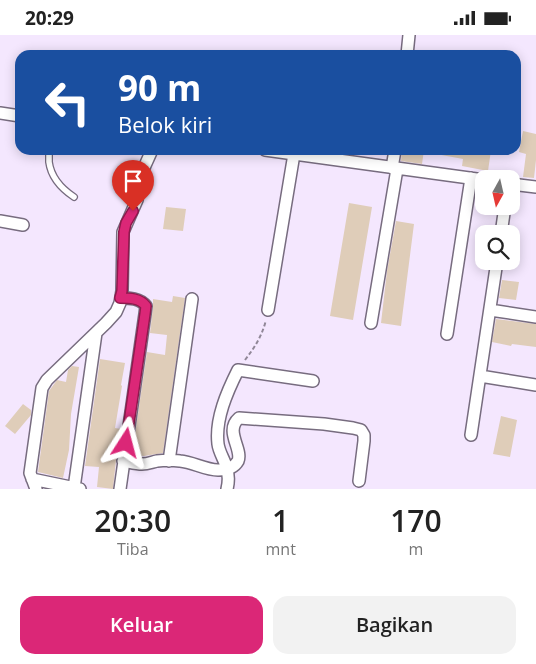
<!DOCTYPE html>
<html lang="id">
<style>
body{margin:0;font-family:"Open Sans",sans-serif;background:#f2f2f2;color:#222;height:100vh;display:flex;flex-direction:column;font-size:19px;white-space:nowrap}
*{box-sizing:border-box;margin:0}
p{font-size:16px;color:#767676}
.icon{flex:none;width:28px;height:28px;fill:none;stroke:currentColor;stroke-width:2;stroke-linecap:round;stroke-linejoin:round}
.map{position:relative;height:454px;overflow:hidden}
.details{display:flex;flex-direction:column;background:#fff;flex:1}
.details>*{flex:none}
.top-card{position:absolute;left:15px;top:15px;width:506px;height:105px;border-radius:15px;box-shadow:0 2px 12px #0003;background:#1a4fa0;color:#fff;overflow:hidden}
.needle{width:32px;rotate:188deg}
.tools{position:absolute;left:475px;top:135px;display:grid;gap:10px}
.tools a{display:grid;place-items:center;width:45px;height:45px;border-radius:10px;background:#fff;box-shadow:0 2px 12px #0003;font-size:25px}
.pin{position:absolute;display:grid;place-items:center;width:42px;height:42px;color:#fff;margin:-51px -21px;border-radius:50% 50% 50% 0;rotate:-45deg;box-shadow:0 0 5px #0007}
.pin .icon{rotate:45deg}
.me{position:absolute;width:55px;margin:-28px;rotate:9deg;stroke-linejoin:round;filter:drop-shadow(0 0 4px #0008)}
.turn{display:flex;align-items:center;gap:18px;height:105px;padding:0 20px;font-size:22px}
.turn .icon{width:65px;height:65px;stroke-width:2.5}
.turn b{display:block;font-size:35px;line-height:42px}
.eta{display:flex;justify-content:space-evenly;align-items:center;height:85px;text-align:center}
.eta b{font-size:30px;font-weight:600;line-height:35px}
.button{display:flex;gap:10px;margin-top:auto;padding:10px 20px}
.button a{flex:1;height:58px;border-radius:15px;background:#db2777;color:#fff;font-size:20px;font-weight:600;line-height:58px;text-align:center}
.button a+a{background:#f2f2f2;color:#222}
.status{display:flex;justify-content:space-between;align-items:center;height:35px;padding:0 25px;background:#fff;direction:ltr}
.status svg{height:14px;fill:currentColor}
.map>svg:first-child{display:block}
</style>
<div class="status"><b>20:29</b><svg viewBox="0 0 49 12"><path d="M0 12V9h3v3zM5 12V6h3v6zM10 12V3h3v9zM15 12V0h3v12zM26 1h20v11H26zM47 4h2v5h-2z"/></svg></div>
<div class="map">
<svg width="536" height="454" viewBox="0 0 536 454">
<rect width="100%" height="100%" fill="#f4e7fe"/>
<path fill="#dfcdb9" d="M 523,96 L 536,99 L 536,125 L 534,143 L 523,142 L 526,119 L 519,117 Z
M 402,115 L 424,115 L 422,129 L 401,126 Z
M 436,115 L 491,115 L 488,136 L 462,131 L 463,124 L 436,119 Z
M 349,168 L 372,172 L 353,285 L 330,281 Z
M 166,172 L 186,174 L 183,196 L 163,194 Z
M 396,186 L 414,189 L 401,291 L 381,288 L 387,236 Z
M 502,245 L 519,247 L 516,265 L 499,263 Z
M 173,261 L 185,263 L 163,418 L 144,421 L 132,420 L 147,317 L 165,320 L 167,300 L 150,298 L 153,272 L 153,264 L 172,267 Z
M 496,284 L 536,289 L 536,312 L 512,309 L 511,311 L 492,307 Z
M 100,324 L 125,328 L 121,350 L 122,351 L 115,393 L 121,394 L 116,425 L 113,454 L 97,452 L 99,432 L 85,431 Z
M 72,331 L 79,332 L 71,379 L 69,415 L 63,443 L 38,437 L 49,356 L 57,345 L 66,347 L 68,335 Z
M 23,369 L 31,375 L 31,380 L 15,399 L 5,391 Z
M 501,381 L 517,385 L 510,422 L 493,419 Z"/>
<g fill="none" stroke-linecap="round" stroke-linejoin="round">
<g stroke="#776c7f" stroke-width="8">
<path id="lane" d="M 49,115 C 49,119 49,123 49,127 C 51,142 62,154 74,162"/>
</g>
<g stroke="#776c7f" stroke-width="14">
<path id="street" d="M 407,20 L 409,0
M 0,78 L 20,81
M 265,115 L 484,145
M 392,133 L 395,115
M 511,149 L 536,152
M 0,186 L 23,190
M 501,199 L 505,171
M 268,275 L 294,119
M 490,275 L 536,282
M 371,288 L 397,134
M 447,299 L 471,143
M 480,341 L 536,350
M 471,400 L 497,226
M 123,426 C 129,427 136,429 142,429 C 148,429 152,427 157,426 C 164,425 173,425 180,426 C 193,427 205,435 218,435 C 225,435 234,433 238,426 C 243,414 224,396 239,383 L 324,389 L 353,393 L 361,395 L 364,400 L 364,406 L 359,446
M 169,426 L 192,264
M 32,444 L 80,454
M 74,453 L 96,298
M 36,454 L 30,438 L 42,353 L 47,345 L 106,288 L 116,277 L 120,268 L 122,256 L 123,197 L 137,165 L 139,148 L 143,135 L 152,115
M 120,454 L 145,279 L 146,271 C 140,263 129,263 121,263
M 227,454 C 229,446 229,439 226,431 C 224,424 219,417 218,409 C 215,384 227,357 238,335 L 313,346"/>
</g>
<path stroke="#908797" stroke-width="2" stroke-dasharray="4 2.5" stroke-linecap="butt" d="M 245,325 C 255,312 262,301 266,285"/>
<use href="#lane" stroke="#fff" stroke-width="5.5"/>
<use href="#street" stroke="#fff" stroke-width="11"/>
</g>
<g fill="none" stroke-linecap="round" stroke-linejoin="round">
<g stroke="#8e194d" stroke-width="12">
<path id="route" d="M 126,408 L 145,279 L 146,271 C 140,263 129,263 120,263 L 122,256 L 124,197 L 126,188 L 133,176"/>
</g>
<use href="#route" stroke="#db2777" stroke-width="9"/>
</g>
</svg>
<div class="tools">
<a><svg class="needle" viewBox="-14 -14 28 28"><path d="M0-13l5 13h-10z" fill="#e53935"/><path d="M0 13l5-13h-10z" fill="#767676"/></svg></a>
<a><svg class="icon" aria-label="search" viewBox="0 0 24 24"><circle cx="10" cy="10" r="6"/><path d="M15 15l6 6"/></svg></a>
</div>
<div class="pin" style="left:133px;top:176px;background:#d93025"><svg class="icon" aria-label="arrive" viewBox="0 0 24 24"><path d="M6 21V4h12l-3 4 3 4H6"/></svg></div>
<svg class="me" style="left:126px;top:408px" viewBox="-20 -20 40 40"><path d="M0-17L14 15 0 8-14 15z" fill="#db2777" stroke="#fff" stroke-width="4"/></svg>
<div class="top-card">
<div class="turn"><svg class="icon" aria-label="left" viewBox="0 0 24 24"><path d="M17 20v-9H6M10 6l-5 5 5 5"/></svg><div><b>90 m</b>Belok kiri</div></div>
</div>
</div>
<section class="details">
<div class="eta">
<div><b>20:30</b><p>Tiba</p></div>
<div><b>1</b><p>mnt</p></div>
<div><b>170</b><p>m</p></div>
</div>
<div class="button"><a>Keluar</a><a>Bagikan</a></div>
</section>
